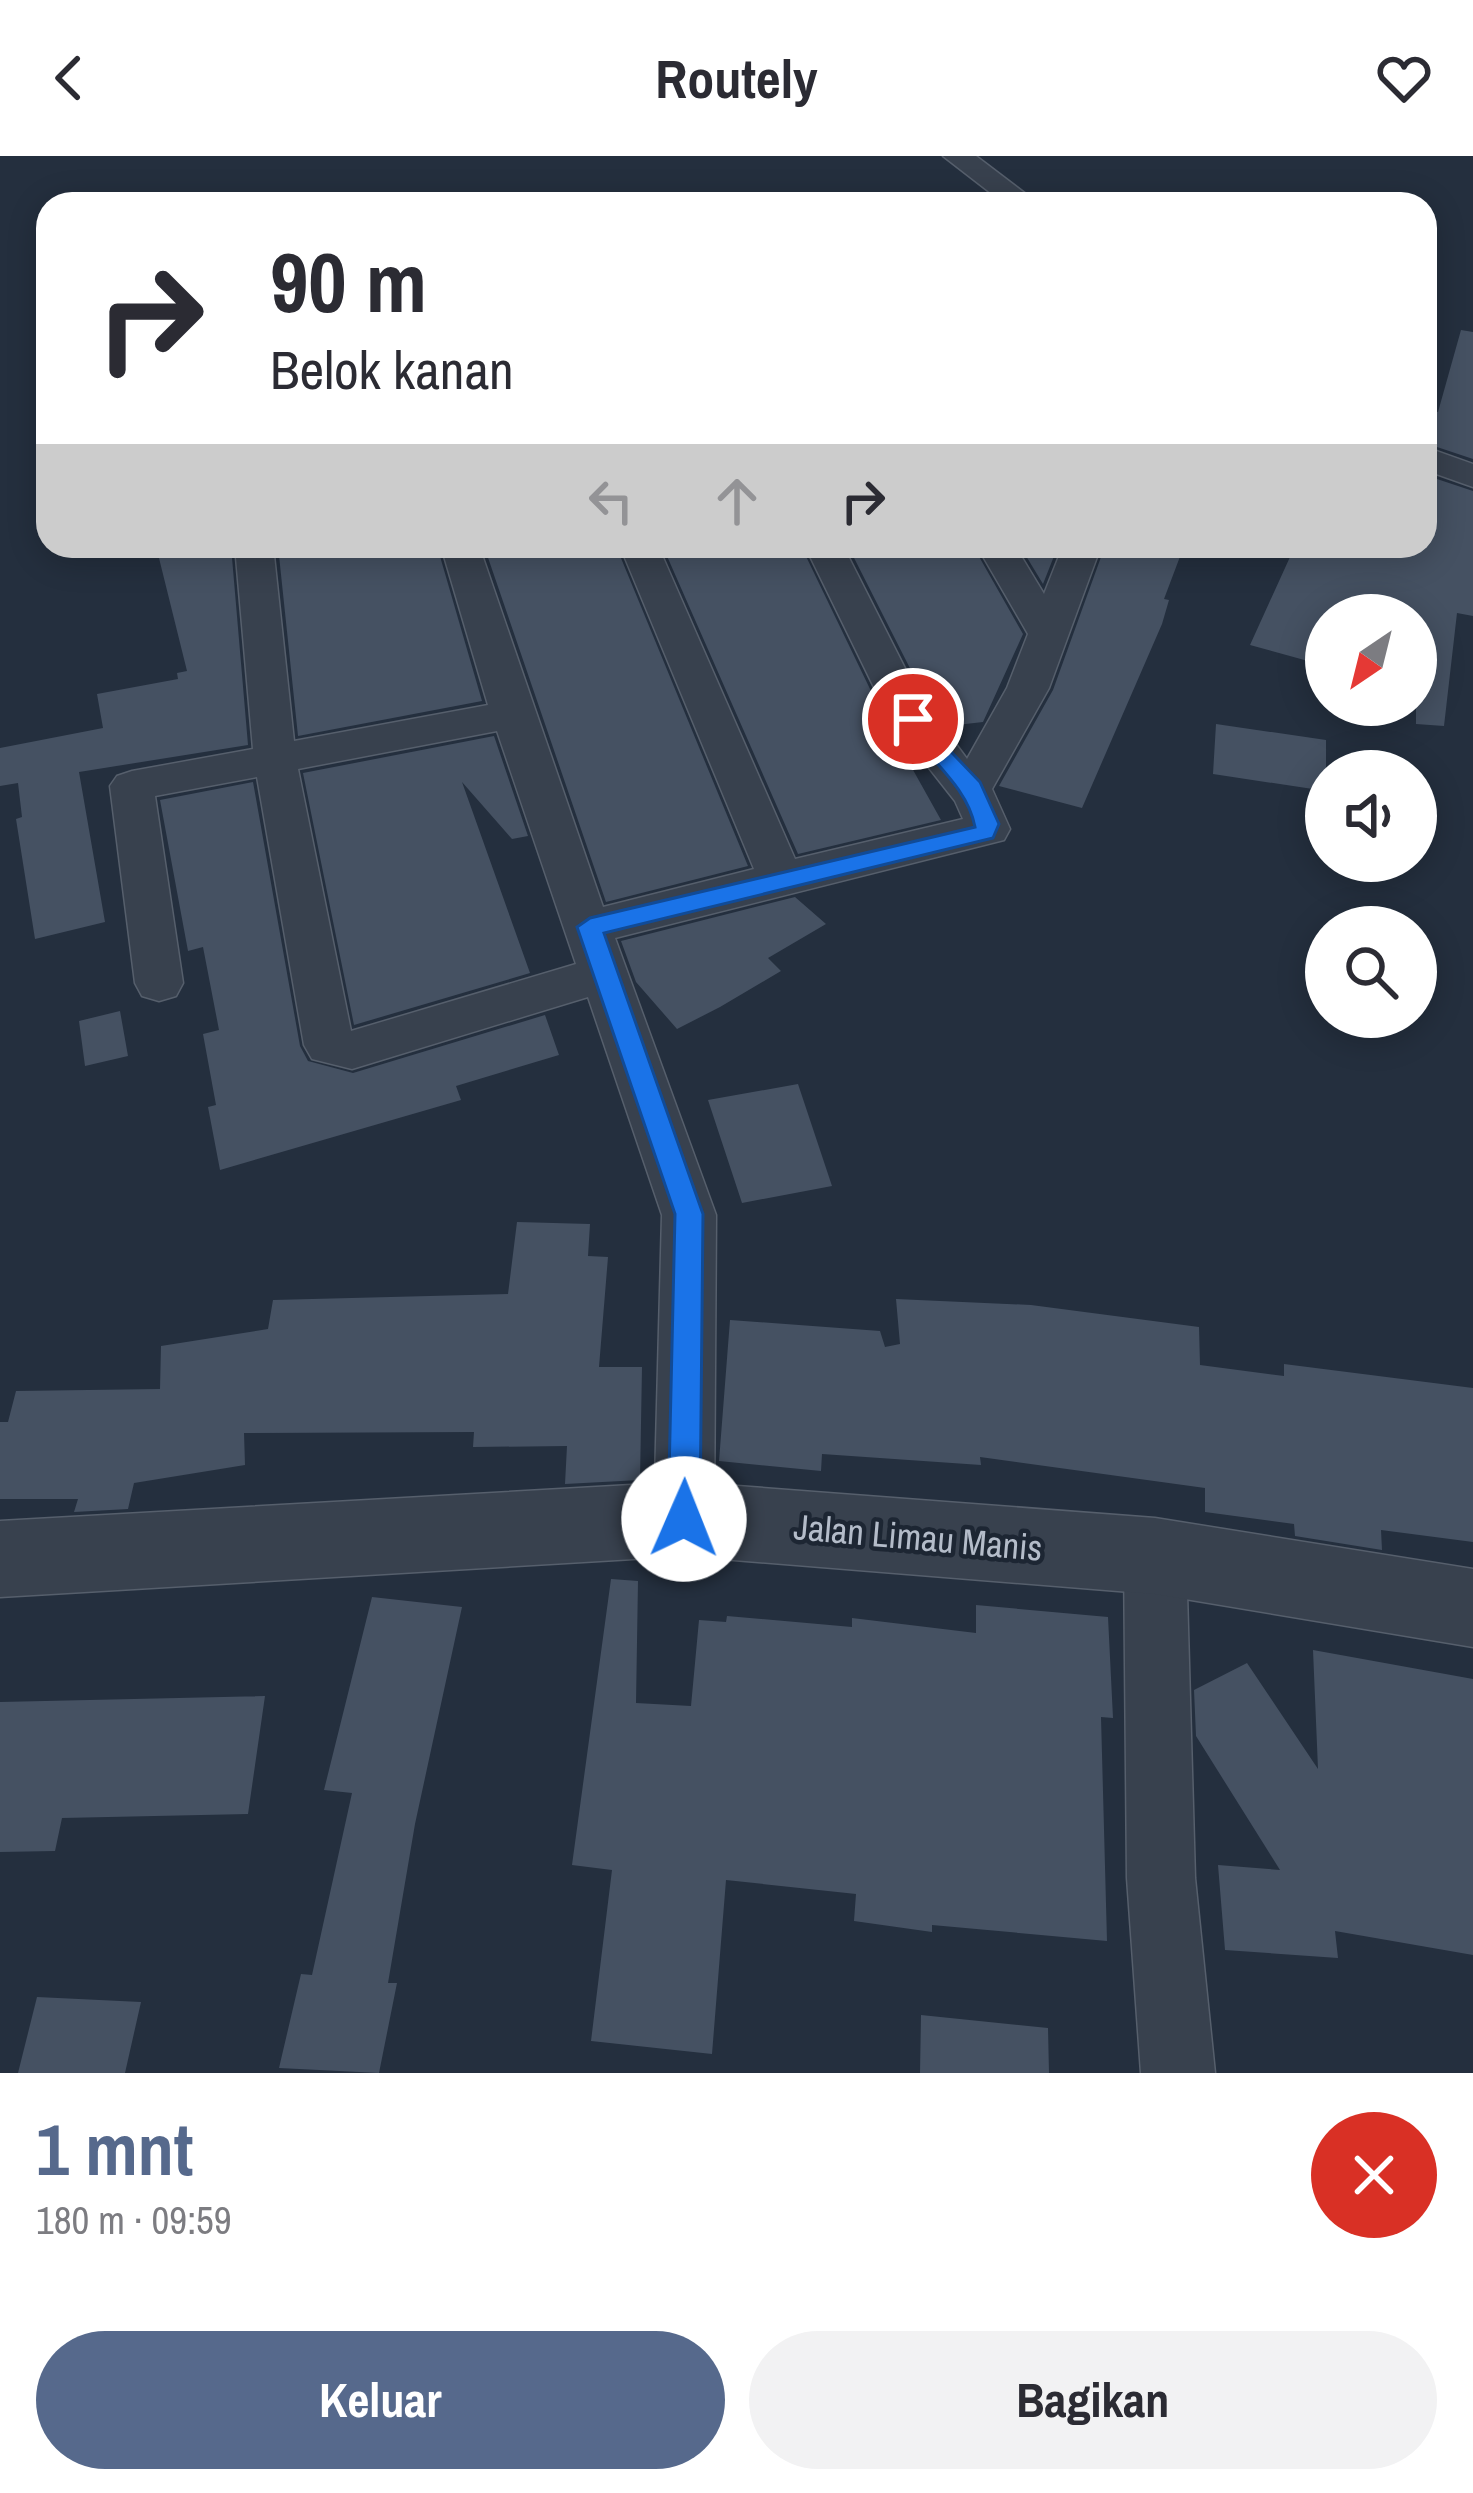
<!DOCTYPE html>
<html lang="id">
<meta charset="utf-8">
<style>
body{margin:0;font-family:"Archivo Narrow",sans-serif;background:#f2f2f3;color:#2b2b33;height:100vh;display:flex;flex-direction:column;font-size:45px;white-space:nowrap}
*{box-sizing:border-box;margin:0}
p{font-size:39px;color:#7c7c81}
.icon{flex:none;width:66px;height:66px;fill:none;stroke:currentColor;stroke-width:2;stroke-linecap:round;stroke-linejoin:round}
.map{position:relative;height:1917px;overflow:hidden}
.panel{display:flex;flex-direction:column;background:#fff;flex:1}
.panel>*{flex:none}
.hud{position:absolute;left:36px;top:36px;width:1401px;height:366px;border-radius:36px;box-shadow:0 6px 30px #0003;background:#fff;color:#2b2b33;overflow:hidden}
.needle{width:78px;rotate:215deg}
.tools{position:absolute;left:1305px;top:438px;display:grid;gap:24px}
.tools a{display:grid;place-items:center;width:132px;height:132px;border-radius:50%;background:#fff;box-shadow:0 6px 30px #0003;font-size:60px}
.pin{position:absolute;display:grid;place-items:center;width:102px;height:102px;color:#fff;margin:-51px;border:6px solid #fff;border-radius:50%;box-shadow:0 3px 12px #0007}
.me{position:absolute;width:132px;margin:-66px;rotate:1deg;stroke-linejoin:round;filter:drop-shadow(0 0 9px #0008)}
.turn{display:flex;align-items:center;gap:42px;height:252px;padding:0 36px;font-size:54px}
.turn .icon{width:156px;height:156px;stroke-width:2.5}
.turn b{display:block;font-size:84px;line-height:102px}
.lanes{display:flex;align-items:center;height:114px;padding:0 36px;background:#0003;justify-content:center;gap:60px;direction:ltr}
.lanes .off{opacity:.35}
.round{display:grid;place-items:center;flex:none;width:126px;height:126px;border-radius:63px;background:#f2f2f3}
.head{display:flex;align-items:center;justify-content:space-between;height:204px;padding:0 36px}
h1{font-size:72px;font-weight:700;line-height:90px;color:#56698c}
.cta{display:flex;gap:24px;margin-top:auto;padding:24px 36px}
.cta a{flex:1;height:138px;border-radius:72px;background:#56698c;color:#fff;font-size:48px;font-weight:700;line-height:138px;text-align:center}
.cta a+a{background:#f2f2f3;color:#2b2b33}
header{display:flex;justify-content:space-between;align-items:center;height:156px;padding:0 36px;background:#fff;font-size:54px;font-weight:700}
.map>svg:first-child{display:block}
</style>
<header><svg class="icon" aria-label="back" viewBox="0 0 24 24"><path d="M15 5l-7 7 7 7"/></svg>Routely<svg class="icon" aria-label="heart" viewBox="0 0 24 24"><path d="M12 20l-8-8c-3-5 5-10 8-4 3-6 11-1 8 4z"/></svg></header>
<div class="map">
<svg width="1473" height="1917" viewBox="0 0 1473 1917">
<rect width="100%" height="100%" fill="#242f3e"/>
<path fill="#455162" d="M 1461,174 L 1473,176 L 1473,303 L 1425,287 L 1425,253 L 1438,256 Z
M 1425,319 L 1473,335 L 1473,460 L 1457,457 L 1444,570 L 1416,568 L 1416,459 L 1326,459 L 1326,510 L 1250,489 L 1295,390 L 1425,390 Z
M 156,390 L 231,390 L 248,589 L 79,616 L 105,766 L 35,783 L 16,663 L 22,661 L 18,627 L 0,630 L 0,592 L 103,572 L 97,538 L 178,523 L 177,517 L 187,515 Z
M 278,390 L 437,390 L 482,545 L 298,580 Z
M 484,390 L 616,390 L 748,710 L 606,746 Z
M 801,390 L 884,562 L 941,664 L 798,698 L 663,391 Z
M 848,390 L 973,390 L 1023,478 L 983,566 L 948,570 L 921,534 Z
M 1020,390 L 1058,390 L 1043,428 Z
M 1105,390 L 1184,390 L 1164,443 L 1169,444 L 1162,468 L 1082,652 L 999,630 L 1053,534 Z
M 1216,568 L 1326,584 L 1326,635 L 1213,618 Z
M 494,580 L 528,680 L 512,683 L 462,626 L 530,817 L 354,869 L 303,617 Z
M 253,626 L 300,890 L 308,905 L 353,917 L 545,859 L 559,899 L 456,930 L 461,944 L 220,1014 L 208,951 L 216,949 L 203,878 L 219,874 L 203,791 L 188,795 L 160,644 Z
M 795,741 L 826,768 L 768,802 L 781,815 L 720,851 L 677,873 L 636,826 L 621,785 Z
M 120,855 L 128,900 L 85,910 L 79,865 Z
M 798,928 L 832,1030 L 742,1047 L 708,944 Z
M 517,1066 L 590,1068 L 588,1100 L 608,1101 L 599,1211 L 642,1211 L 640,1324 L 565,1328 L 567,1290 L 473,1291 L 474,1276 L 244,1277 L 245,1309 L 134,1327 L 128,1353 L 74,1356 L 78,1343 L 0,1343 L 0,1266 L 8,1266 L 16,1235 L 160,1233 L 161,1190 L 268,1173 L 273,1144 L 508,1138 Z
M 896,1143 L 1031,1149 L 1199,1171 L 1200,1209 L 1284,1220 L 1284,1208 L 1473,1232 L 1473,1386 L 1381,1374 L 1382,1394 L 1295,1380 L 1294,1368 L 1205,1356 L 1205,1332 L 980,1301 L 981,1309 L 822,1298 L 821,1315 L 719,1305 L 730,1164 L 880,1175 L 885,1191 L 900,1188 Z
M 611,1423 L 638,1425 L 636,1547 L 691,1550 L 699,1464 L 726,1466 L 727,1460 L 852,1471 L 852,1462 L 976,1477 L 976,1449 L 1108,1461 L 1113,1562 L 1101,1561 L 1107,1785 L 932,1769 L 932,1776 L 854,1765 L 856,1738 L 726,1724 L 712,1898 L 591,1885 L 612,1714 L 572,1709 Z
M 372,1441 L 462,1451 L 415,1668 L 388,1827 L 397,1827 L 379,1917 L 279,1912 L 301,1818 L 312,1819 L 352,1637 L 324,1634 Z
M 1313,1494 L 1473,1523 L 1473,1799 L 1335,1775 L 1338,1802 L 1225,1794 L 1218,1709 L 1280,1714 L 1196,1580 L 1194,1534 L 1247,1507 L 1318,1613 Z
M 265,1540 L 248,1658 L 62,1662 L 55,1695 L 0,1696 L 0,1546 Z
M 37,1841 L 141,1846 L 125,1917 L 18,1917 Z
M 921,1859 L 1048,1872 L 1049,1917 L 920,1917 Z"/>
<g fill="none" stroke-linecap="round" stroke-linejoin="round">
<g stroke="#565f6c" stroke-width="3">
<path id="minor" d="M 943,0 L 976,0 L 1039,48 L 1005,48 Z
M 1425,291 L 1473,308 L 1473,331 L 1425,314 Z
M 235,390 L 273,390 L 294,585 L 488,549 L 441,390 L 479,390 L 603,751 L 754,713 L 620,390 L 658,390 L 795,703 L 963,663 L 955,645 L 888,560 L 805,390 L 843,390 L 917,536 L 967,603 L 1007,532 L 1028,478 L 977,390 L 1015,390 L 1044,438 L 1063,390 L 1101,390 L 1049,532 L 992,633 L 1010,673 L 1004,684 L 615,782 L 716,1059 L 714,1363 L 705,1383 L 684,1392 L 663,1383 L 654,1363 L 662,1059 L 588,841 L 352,913 L 312,903 L 304,889 L 257,621 L 155,640 L 183,827 L 176,840 L 159,845 L 142,840 L 135,827 L 110,630 L 117,620 L 132,615 L 253,593 ZM 497,575 L 576,808 L 351,875 L 298,613 Z
M 1155,1371 L 1177,1379 L 1186,1400 L 1195,1722 L 1215,1917 L 1141,1917 L 1127,1722 L 1124,1400 L 1133,1379 Z"/>
</g>
<g stroke="#565f6c" stroke-width="3">
<path id="tertiary" d="M 684,1326 L 1155,1362 L 1473,1413 L 1473,1491 L 1155,1438 L 684,1400 L 0,1441 L 0,1365 Z"/>
</g>
<use href="#minor" fill="#38414e" fill-rule="evenodd"/>
<use href="#tertiary" fill="#38414e" fill-rule="evenodd"/>
</g>
<path fill="#1a73e8" stroke="#114b97" stroke-width="3" d="M 913,556 L 980,626 L 999,668 L 993,682 L 604,777 L 703,1058 L 700,1363 L 695,1374 L 684,1378 L 673,1374 L 668,1363 L 675,1058 L 577,771 L 590,762 L 975,671 C 967,628 924,600 901,563 Z"/>
<g text-anchor="middle" stroke-width="9" stroke-linejoin="round" paint-order="stroke">
<g font-size="36" fill="#b4bcc9" stroke="#1d2633">
<text transform="translate(918 1381) rotate(5)" y="13">Jalan Limau Manis</text>
</g>
</g>
</svg>
<div class="tools">
<a><svg class="needle" viewBox="-14 -14 28 28"><path d="M0-13l5 13h-10z" fill="#e53935"/><path d="M0 13l5-13h-10z" fill="#7c7c81"/></svg></a>
<a><svg class="icon" aria-label="sound" viewBox="0 0 24 24"><path d="M4 9h4l5-4v14l-5-4H4zM17 9q2 3 0 6"/></svg></a>
<a><svg class="icon" aria-label="search" viewBox="0 0 24 24"><circle cx="10" cy="10" r="6"/><path d="M15 15l6 6"/></svg></a>
</div>
<div class="pin" style="left:913px;top:563px;background:#d93025"><svg class="icon" aria-label="arrive" viewBox="0 0 24 24"><path d="M6 21V4h12l-3 4 3 4H6"/></svg></div>
<svg class="me" style="left:684px;top:1363px" viewBox="-20 -20 40 40"><circle r="19" fill="#fff"/><path d="M0-13L10 11 0 6-10 11z" fill="#1a73e8"/></svg>
<div class="hud">
<div class="turn"><svg class="icon" aria-label="right" viewBox="0 0 24 24"><path d="M7 20v-9h11M14 6l5 5-5 5"/></svg><div><b>90 m</b>Belok kanan</div></div>
<div class="lanes"><svg class="icon off" aria-label="left" viewBox="0 0 24 24"><path d="M17 20v-9H6M10 6l-5 5 5 5"/></svg><svg class="icon off" aria-label="ahead" viewBox="0 0 24 24"><path d="M12 20V5M6 11l6-6 6 6"/></svg><svg class="icon" aria-label="right" viewBox="0 0 24 24"><path d="M7 20v-9h11M14 6l5 5-5 5"/></svg></div>
</div>
</div>
<section class="panel">
<div class="head"><div><h1>1 mnt</h1><p>180 m · 09:59</p></div><a class="round" style="background:#d93025;color:#fff"><svg class="icon" aria-label="close" viewBox="0 0 24 24"><path d="M6 6l12 12M18 6L6 18"/></svg></a></div>
<div class="cta"><a>Keluar</a><a>Bagikan</a></div>
</section>
